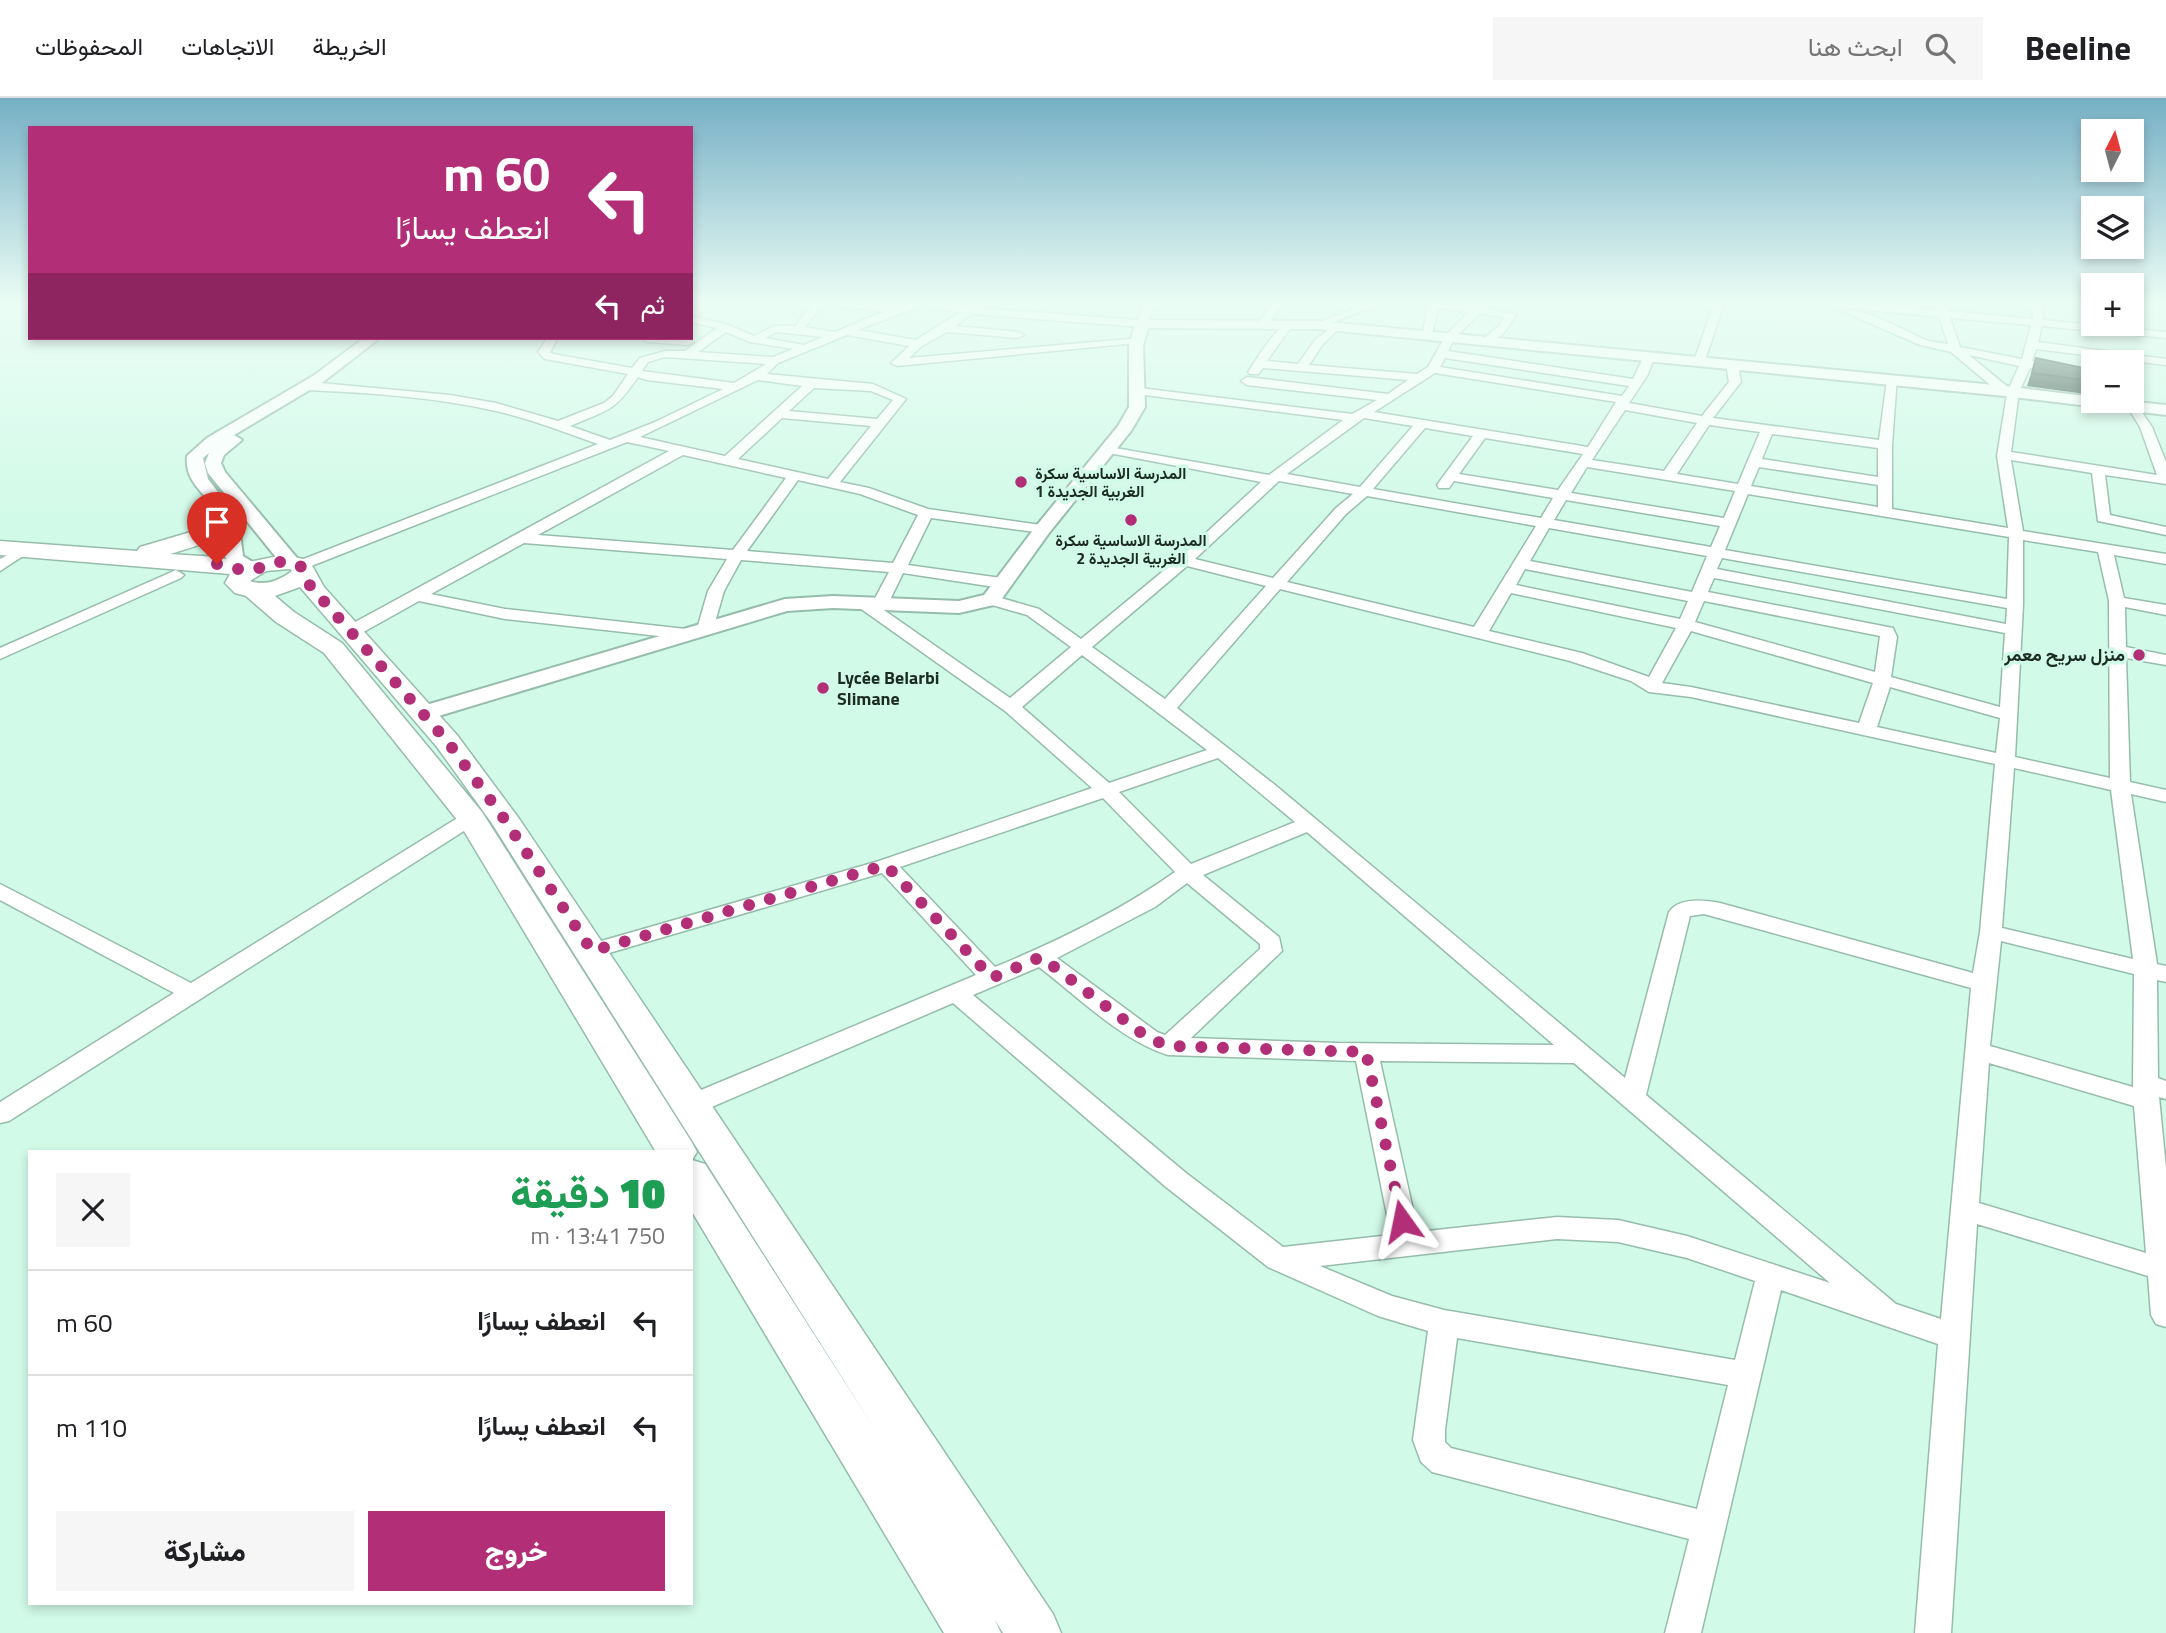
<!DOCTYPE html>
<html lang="ar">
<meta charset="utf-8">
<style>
body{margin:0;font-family:"Titillium Web",Vazirmatn,sans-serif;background:#f6f6f6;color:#202124;direction:rtl;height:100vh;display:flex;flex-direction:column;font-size:26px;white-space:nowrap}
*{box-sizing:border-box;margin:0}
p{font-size:23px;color:#757577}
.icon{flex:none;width:38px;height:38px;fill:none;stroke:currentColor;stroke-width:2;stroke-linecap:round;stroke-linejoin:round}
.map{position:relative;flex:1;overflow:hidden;direction:ltr}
.panel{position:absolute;left:28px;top:1052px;width:665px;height:455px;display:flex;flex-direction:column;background:#fff;border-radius:0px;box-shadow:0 4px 10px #0003;direction:rtl}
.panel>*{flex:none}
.banner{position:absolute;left:28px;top:28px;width:665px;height:214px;border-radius:0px;box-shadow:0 4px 10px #0003;direction:rtl;background:#b22f78;color:#fff;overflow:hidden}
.needle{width:46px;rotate:6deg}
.buttons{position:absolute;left:2081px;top:21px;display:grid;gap:14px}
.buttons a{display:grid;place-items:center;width:63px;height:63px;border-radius:0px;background:#fff;box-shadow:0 4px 10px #0003;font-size:35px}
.pin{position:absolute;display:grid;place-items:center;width:60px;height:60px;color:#fff;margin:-72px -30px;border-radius:50% 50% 50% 0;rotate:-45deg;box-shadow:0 0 7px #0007}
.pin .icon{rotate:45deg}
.me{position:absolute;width:77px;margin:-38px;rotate:348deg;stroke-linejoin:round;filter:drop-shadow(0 0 5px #0008)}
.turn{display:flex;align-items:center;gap:24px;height:147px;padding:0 28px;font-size:32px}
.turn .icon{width:91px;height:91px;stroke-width:2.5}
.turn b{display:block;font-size:49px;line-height:60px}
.then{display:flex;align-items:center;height:66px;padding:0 28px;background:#0003;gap:14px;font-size:26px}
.round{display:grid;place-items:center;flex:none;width:74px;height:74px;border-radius:0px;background:#f6f6f6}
.summary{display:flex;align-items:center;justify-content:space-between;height:119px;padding:0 28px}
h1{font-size:42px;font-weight:800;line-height:52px;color:#1e9e55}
.action{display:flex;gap:14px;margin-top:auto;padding:14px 28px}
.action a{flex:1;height:80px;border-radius:0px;background:#b22f78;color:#fff;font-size:28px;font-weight:800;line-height:80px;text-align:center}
.action a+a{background:#f6f6f6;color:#202124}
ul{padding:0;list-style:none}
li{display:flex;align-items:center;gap:21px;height:105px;padding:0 28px;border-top:2px solid #e0e0e0}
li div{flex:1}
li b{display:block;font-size:26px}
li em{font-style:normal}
header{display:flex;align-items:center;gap:42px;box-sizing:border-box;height:98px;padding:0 35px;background:#fff;border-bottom:2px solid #e0e0e0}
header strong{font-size:33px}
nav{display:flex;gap:38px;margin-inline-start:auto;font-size:24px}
.search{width:490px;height:63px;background:#f6f6f6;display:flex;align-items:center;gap:18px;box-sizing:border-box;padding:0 24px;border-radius:0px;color:#757577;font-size:26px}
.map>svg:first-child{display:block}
</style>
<header>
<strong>Beeline</strong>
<div class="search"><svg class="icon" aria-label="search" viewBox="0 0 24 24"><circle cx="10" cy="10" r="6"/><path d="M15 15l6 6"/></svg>ابحث هنا</div>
<nav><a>الخريطة</a><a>الاتجاهات</a><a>المحفوظات</a></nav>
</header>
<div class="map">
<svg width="2166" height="1535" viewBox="0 0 2166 1535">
<rect width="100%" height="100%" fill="#d2fae9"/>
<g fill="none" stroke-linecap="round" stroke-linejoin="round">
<g stroke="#96bcac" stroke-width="3">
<path id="minor" d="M 801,203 L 838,203 L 896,208 L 915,203 L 934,203 L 967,209 L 974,203 L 985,203 L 978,210 L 1138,222 L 1145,203 L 1155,203 L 1147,226 L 1142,229 L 971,216 L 956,228 L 1018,234 L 1024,237 L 1018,240 L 947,234 L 922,248 L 909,260 L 1141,240 L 1141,244 L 1137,245 L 897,268 L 891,265 L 909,248 L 847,237 L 778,265 L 767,276 L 873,286 L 906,301 L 840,384 L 869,390 L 928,411 L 1048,428 L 1050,431 L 1048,434 L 1043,435 L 931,420 L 908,467 L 1001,480 L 1009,485 L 1001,490 L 903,475 L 888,506 L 881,510 L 1010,600 L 1071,549 L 1027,517 L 985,505 L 983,502 L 985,499 L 991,497 L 1039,511 L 1081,541 L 1179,460 L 1261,384 L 1109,355 L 1104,354 L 1104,348 L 1269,377 L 1343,322 L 1136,296 L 1130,292 L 1132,289 L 1352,316 L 1377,302 L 1247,287 L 1241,283 L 1247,279 L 1388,296 L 1408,282 L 1263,270 L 1258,276 L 1250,276 L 1248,274 C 1258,260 1283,213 1301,226 L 1289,232 L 1267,263 L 1298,266 L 1315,242 L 1336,226 L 1341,229 L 1323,246 L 1309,267 L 1417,276 L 1428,269 L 1446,237 L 1469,214 L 1438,210 L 1432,237 L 1422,239 L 1429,203 L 1474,209 L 1480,203 L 1491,203 L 1485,210 L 1516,217 C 1509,229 1498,246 1483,245 L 1483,241 L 1500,227 L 1504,219 L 1479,216 L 1455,240 L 1448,253 L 1633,281 L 1645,256 L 1653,256 L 1655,258 L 1647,278 L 1629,305 L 1702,318 L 1729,284 L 1726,266 L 1732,263 L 1738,266 L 1741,284 L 1713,320 L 1879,342 L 1887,282 L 1897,279 L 1892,347 L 1892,411 L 2008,430 L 1997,358 L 2007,296 L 2001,296 L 1951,254 L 1920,247 L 1844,214 C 1857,205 1910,236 1926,242 C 1933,244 1941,245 1948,246 L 1939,219 L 1809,206 L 1804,203 L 1838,203 L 1938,212 L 1935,203 L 1945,203 L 1948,213 L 2033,221 L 2032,203 L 2042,203 L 2043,222 L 2166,234 L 2166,240 L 2042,228 L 2038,244 L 2166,261 L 2166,267 L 2036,251 L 2032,263 L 2093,275 L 2093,283 L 2030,270 L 2019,294 L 2011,354 L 2157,377 L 2140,329 L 2124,303 L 2132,303 L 2132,300 L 2152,329 L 2166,364 L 2166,386 L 2105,377 L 2110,417 L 2166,429 L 2166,437 L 2098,423 L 2092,375 L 2011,362 L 2023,433 L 2166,456 L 2166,466 L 2114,457 L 2124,500 L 2166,507 L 2166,517 L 2125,509 L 2126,549 L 2166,557 L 2166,567 L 2126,560 L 2130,684 L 2166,692 L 2166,704 L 2131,696 L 2157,866 L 2166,868 L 2166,884 L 2157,882 L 2158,980 L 2166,983 L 2166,1001 L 2159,999 L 2166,1070 L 2166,1229 L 2156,1226 L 2151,1217 L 2148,1178 L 1977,1126 L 1951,1535 L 1915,1535 L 1938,1246 L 1781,1192 L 1701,1535 L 1665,1535 L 1689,1441 L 1432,1374 L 1421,1364 L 1413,1342 L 1428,1233 L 1378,1218 L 1268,1169 L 1166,1089 L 953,905 L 700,1014 L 691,1016 L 682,1014 L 678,1007 L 682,1000 L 976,877 L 882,775 L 592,860 L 584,858 L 581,853 L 584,848 L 879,763 L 1092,690 L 1005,613 L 857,508 L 855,505 L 857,502 L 863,500 L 873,504 L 889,474 L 741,462 L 724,493 L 713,531 L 705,536 L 697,531 L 708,493 L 727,461 L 524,445 L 431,496 L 505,511 L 686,531 L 694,536 L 686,541 L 505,521 L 419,503 L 358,537 L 346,537 L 344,533 L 346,529 L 669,353 L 627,344 L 301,472 L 293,467 L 296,464 L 598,346 C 564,334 531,321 496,313 C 434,299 371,295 308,292 L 302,288 L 308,284 L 331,286 L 450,297 L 496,305 L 558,323 L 604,305 L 613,298 L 628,276 L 545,261 L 538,254 L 547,240 L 558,240 L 550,254 L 553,256 L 632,270 L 640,260 L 665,253 L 685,253 L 717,230 L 691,224 L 691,218 L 726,226 L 754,238 L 774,228 L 795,228 L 812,207 ZM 822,207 L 885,213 L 835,234 L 805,229 ZM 920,208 L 960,214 L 916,242 L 858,232 ZM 1950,220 L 2031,227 L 2022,261 L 1960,249 ZM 726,234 L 750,244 L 793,251 L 773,259 L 698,254 ZM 776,234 L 823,239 L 804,247 L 765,240 ZM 1969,257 L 2019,268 L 2009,290 ZM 665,259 L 766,266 L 734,285 L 642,273 L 648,264 ZM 1445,260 L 1629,288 L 1622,298 L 1440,269 ZM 1435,275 L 1616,304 L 1588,349 L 1374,314 ZM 638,279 L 647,282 L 723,291 L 655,324 L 610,342 L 570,328 C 608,312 614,314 638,279 ZM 758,282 L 802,288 L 725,358 L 640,339 ZM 814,290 L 871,293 L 893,302 L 877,321 L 789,313 ZM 1625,312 L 1697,325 L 1664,373 L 1592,362 ZM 782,320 L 871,328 L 828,381 L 738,361 ZM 1364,320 L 1413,328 L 1360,389 L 1287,376 ZM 1709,327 L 1760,334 L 1738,386 L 1677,376 ZM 1425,330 L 1473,338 L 1437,387 L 1439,390 L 1449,390 L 1454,383 L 1553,400 L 1541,420 L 1373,391 ZM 1772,336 L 1878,350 L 1878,379 L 1762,361 ZM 1485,340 L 1583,356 L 1558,392 L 1459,376 ZM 683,357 L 786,380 L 733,452 L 538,437 ZM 1587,369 L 1735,393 L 1724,420 L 1571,395 ZM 1759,369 L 1878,387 L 1878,409 L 1751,388 ZM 798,382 L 860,396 L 918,417 L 893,465 L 747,453 ZM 1279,383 L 1353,396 L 1336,410 L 1273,480 L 1195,461 ZM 1748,396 L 2009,439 L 2007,501 L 1725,452 ZM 1367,398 L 1536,428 L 1474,529 L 1287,484 L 1346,416 ZM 1566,402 L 1720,428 L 1711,449 L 1554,422 ZM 1549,430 L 1707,458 L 1692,494 L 1530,463 ZM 2023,442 L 2098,454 L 2109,503 L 2110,680 L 2015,659 L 2023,507 ZM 1722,460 L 2007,510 L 2006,526 L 1717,471 ZM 1187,468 L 1266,488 L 1165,601 L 1092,549 ZM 1525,471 L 1688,503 L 1680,521 L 1516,487 ZM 1714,480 L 2005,535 L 2000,609 L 1891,579 L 1897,539 L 1893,530 L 1708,494 ZM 1280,491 L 1570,563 L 1631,583 L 1649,594 L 1691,599 L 1995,666 L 1980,834 L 1973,875 L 1720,805 C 1704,802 1679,799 1669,814 L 1625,980 L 1275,687 L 1177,610 ZM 1511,495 L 1676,530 L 1649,579 L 1582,555 L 1489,533 ZM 1704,503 L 1880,538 L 1875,574 L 1695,524 ZM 1691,533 L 1873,585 L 1859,625 L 1691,589 L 1662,585 ZM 1082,557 L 1207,652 L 1109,685 L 1022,609 ZM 1890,589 L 2000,620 L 1996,655 L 1877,629 ZM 1218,660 L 1295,724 L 1191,766 L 1119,694 ZM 2014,670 L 2111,692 L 2133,861 L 2002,830 ZM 1103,700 L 1175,774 C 1120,813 1058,843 995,869 L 900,769 ZM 1307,734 L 1554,947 L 1338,945 L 1191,940 L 1282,853 L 1279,839 L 1203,777 ZM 1187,785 L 1260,846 L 1260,851 L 1165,937 L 1157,934 L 1057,860 L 1155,809 ZM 1704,816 L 1971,890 L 1941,1221 L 1896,1206 L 1646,997 L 1690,818 ZM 2001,843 L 2134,876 L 2133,989 L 1990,948 ZM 1039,869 C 1077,898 1122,943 1168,957 L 1356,963 L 1391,1137 L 1283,1149 L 1186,1075 L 973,897 ZM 1380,963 L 1574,965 L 1830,1185 L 1687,1138 L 1618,1122 L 1557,1119 L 1418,1134 ZM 1989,965 L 2134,1008 L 2146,1155 L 1979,1105 ZM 1557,1141 L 1618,1144 L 1687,1160 L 1755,1183 L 1735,1262 L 1444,1212 L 1392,1198 L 1320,1168 ZM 1457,1240 L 1728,1287 L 1697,1411 L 1451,1350 L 1445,1344 L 1445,1332 Z
M 1274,203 L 1284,203 L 1268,227 L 1260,227 L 1259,225 Z
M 1355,203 L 1373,203 L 1379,206 L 1321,229 L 1312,227 L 1363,207 Z
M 1684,203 L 1702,203 L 1723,209 L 1704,265 L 1694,263 L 1712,211 Z
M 642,240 L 687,241 L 693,244 L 687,247 L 647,244 Z
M 15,453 L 23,458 L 0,473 L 0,461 Z
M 176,472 L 184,477 L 181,480 L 0,561 L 0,550 Z
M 471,714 L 478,716 L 481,720 L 478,724 L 9,1023 L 0,1025 L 0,1004 L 174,895 L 0,802 L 0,786 L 191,885 L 464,716 Z"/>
</g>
<g stroke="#96bcac" stroke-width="4">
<path id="tertiary" d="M 1142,222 L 1317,223 L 2005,288 L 2093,299 L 2093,303 L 2127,303 L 2166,307 L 2166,317 L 2005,298 L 1317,231 L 1148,230 L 1143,248 L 1145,309 L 1131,333 L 1049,435 L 998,506 L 959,515 L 833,510 L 787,513 L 432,620 L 416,620 L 413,615 L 416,610 L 785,501 L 833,498 L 959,503 L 984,497 L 1037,427 L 1118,328 L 1129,309 L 1129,248 L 1135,226 Z
M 364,240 L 380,240 L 323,284 L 234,337 L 242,342 L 224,357 L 221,365 L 225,374 L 297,460 L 300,464 L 297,468 L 283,468 L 208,375 L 205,365 L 209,355 L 203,360 L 208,381 L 238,420 L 243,458 L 262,470 L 252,476 C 243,473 234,471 228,463 C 218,450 225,434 220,420 C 210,397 184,387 187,358 L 207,340 L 313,278 Z"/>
</g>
<g stroke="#96bcac" stroke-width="3">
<path id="primary" d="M 228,412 L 236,413 L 239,418 C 223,441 195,449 170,456 L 217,459 L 244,465 L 283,457 L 309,462 L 324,489 L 457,637 L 520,722 L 1053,1516 L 1061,1535 L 1003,1535 L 995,1522 L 1001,1535 L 944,1535 L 691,1112 L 691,1054 L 656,1054 L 458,723 L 324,555 L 276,524 L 246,498 L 235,495 L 225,485 L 230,476 L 0,457 L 0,443 L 137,453 L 140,449 L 194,433 L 220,413 ZM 289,471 L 292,472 L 291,474 C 278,483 265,488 250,483 L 266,473 ZM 300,489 L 437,649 L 491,724 L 874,1330 L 705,1066 L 692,1062 L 697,1054 L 691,1043 L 482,714 L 342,545 L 294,514 L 275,498 Z"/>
</g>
<use href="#minor" fill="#fff" fill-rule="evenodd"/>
<use href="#tertiary" fill="#fff" fill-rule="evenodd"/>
<use href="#primary" fill="#fff" fill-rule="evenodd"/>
</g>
<path fill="#2b4a3e" d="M 2036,260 L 2093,283 L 2093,297 L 2027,288 Z"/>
<path fill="#325648" stroke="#233c32" stroke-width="2" d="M 2036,260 L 2093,272 L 2093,283 L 2032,275 Z"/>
<linearGradient id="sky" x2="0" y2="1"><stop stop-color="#76afc5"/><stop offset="0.49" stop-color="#ebfdf5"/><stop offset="1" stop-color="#ebfdf5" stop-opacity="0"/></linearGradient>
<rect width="2166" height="418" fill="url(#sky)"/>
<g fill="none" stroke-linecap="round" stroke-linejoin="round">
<path stroke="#b22f78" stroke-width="12" stroke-dasharray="0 21.6" d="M 217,466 C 226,468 235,471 244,472 C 263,474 281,454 303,470 L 307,484 L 447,643 L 505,722 L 592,853 L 886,767 L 992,880 L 1041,859 L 1148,940 L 1168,948 L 1366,954 L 1402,1123"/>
</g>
<g fill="#b22f78" stroke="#d2fae9" stroke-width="2.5">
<circle cx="1021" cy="384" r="7"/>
<circle cx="1131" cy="422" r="7"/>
<circle cx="2139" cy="557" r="7"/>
<circle cx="823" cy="590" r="7"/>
</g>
<g text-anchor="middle" stroke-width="7" stroke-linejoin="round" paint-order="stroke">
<g font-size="16" font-weight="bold" fill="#1c2c25" stroke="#d2fae9" text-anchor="start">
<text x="1035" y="381">المدرسة الاساسية سكرة<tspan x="1035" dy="18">الغربية الجديدة 1</tspan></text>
<text x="1131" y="448" text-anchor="middle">المدرسة الاساسية سكرة<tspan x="1131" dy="18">الغربية الجديدة 2</tspan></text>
</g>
<g font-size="18" font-weight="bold" fill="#1c2c25" stroke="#d2fae9" text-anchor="end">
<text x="2125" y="563">منزل سريح معمر</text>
<text x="837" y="586" text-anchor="start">Lycée Belarbi<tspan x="837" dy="21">Slimane</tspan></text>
</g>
</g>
</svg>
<div class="buttons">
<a><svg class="needle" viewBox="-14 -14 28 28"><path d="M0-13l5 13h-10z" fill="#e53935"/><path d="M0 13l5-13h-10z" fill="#757577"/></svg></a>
<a><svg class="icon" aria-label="layers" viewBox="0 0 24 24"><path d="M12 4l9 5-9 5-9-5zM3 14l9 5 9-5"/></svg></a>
<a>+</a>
<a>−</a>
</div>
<div class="pin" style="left:217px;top:466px;background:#d93025"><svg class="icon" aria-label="arrive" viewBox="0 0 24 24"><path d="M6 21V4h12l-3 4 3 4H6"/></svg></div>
<svg class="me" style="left:1402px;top:1123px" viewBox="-20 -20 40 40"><path d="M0-17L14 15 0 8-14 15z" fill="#b22f78" stroke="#fff" stroke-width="4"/></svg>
<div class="banner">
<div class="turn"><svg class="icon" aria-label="left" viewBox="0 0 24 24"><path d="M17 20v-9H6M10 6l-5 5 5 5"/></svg><div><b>60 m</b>انعطف يسارًا</div></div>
<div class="then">ثم<svg class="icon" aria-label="left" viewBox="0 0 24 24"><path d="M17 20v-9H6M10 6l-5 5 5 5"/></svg></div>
</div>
<section class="panel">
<div class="summary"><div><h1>10 دقيقة</h1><p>750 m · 13:41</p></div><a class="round"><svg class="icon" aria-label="close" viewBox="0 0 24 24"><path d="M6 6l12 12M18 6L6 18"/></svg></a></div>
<ul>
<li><svg class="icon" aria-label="left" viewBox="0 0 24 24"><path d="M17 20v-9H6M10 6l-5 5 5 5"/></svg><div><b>انعطف يسارًا</b></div><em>60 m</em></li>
<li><svg class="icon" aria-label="left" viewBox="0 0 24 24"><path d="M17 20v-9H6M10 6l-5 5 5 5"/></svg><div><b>انعطف يسارًا</b></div><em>110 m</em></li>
</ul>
<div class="action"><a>خروج</a><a>مشاركة</a></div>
</section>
</div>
